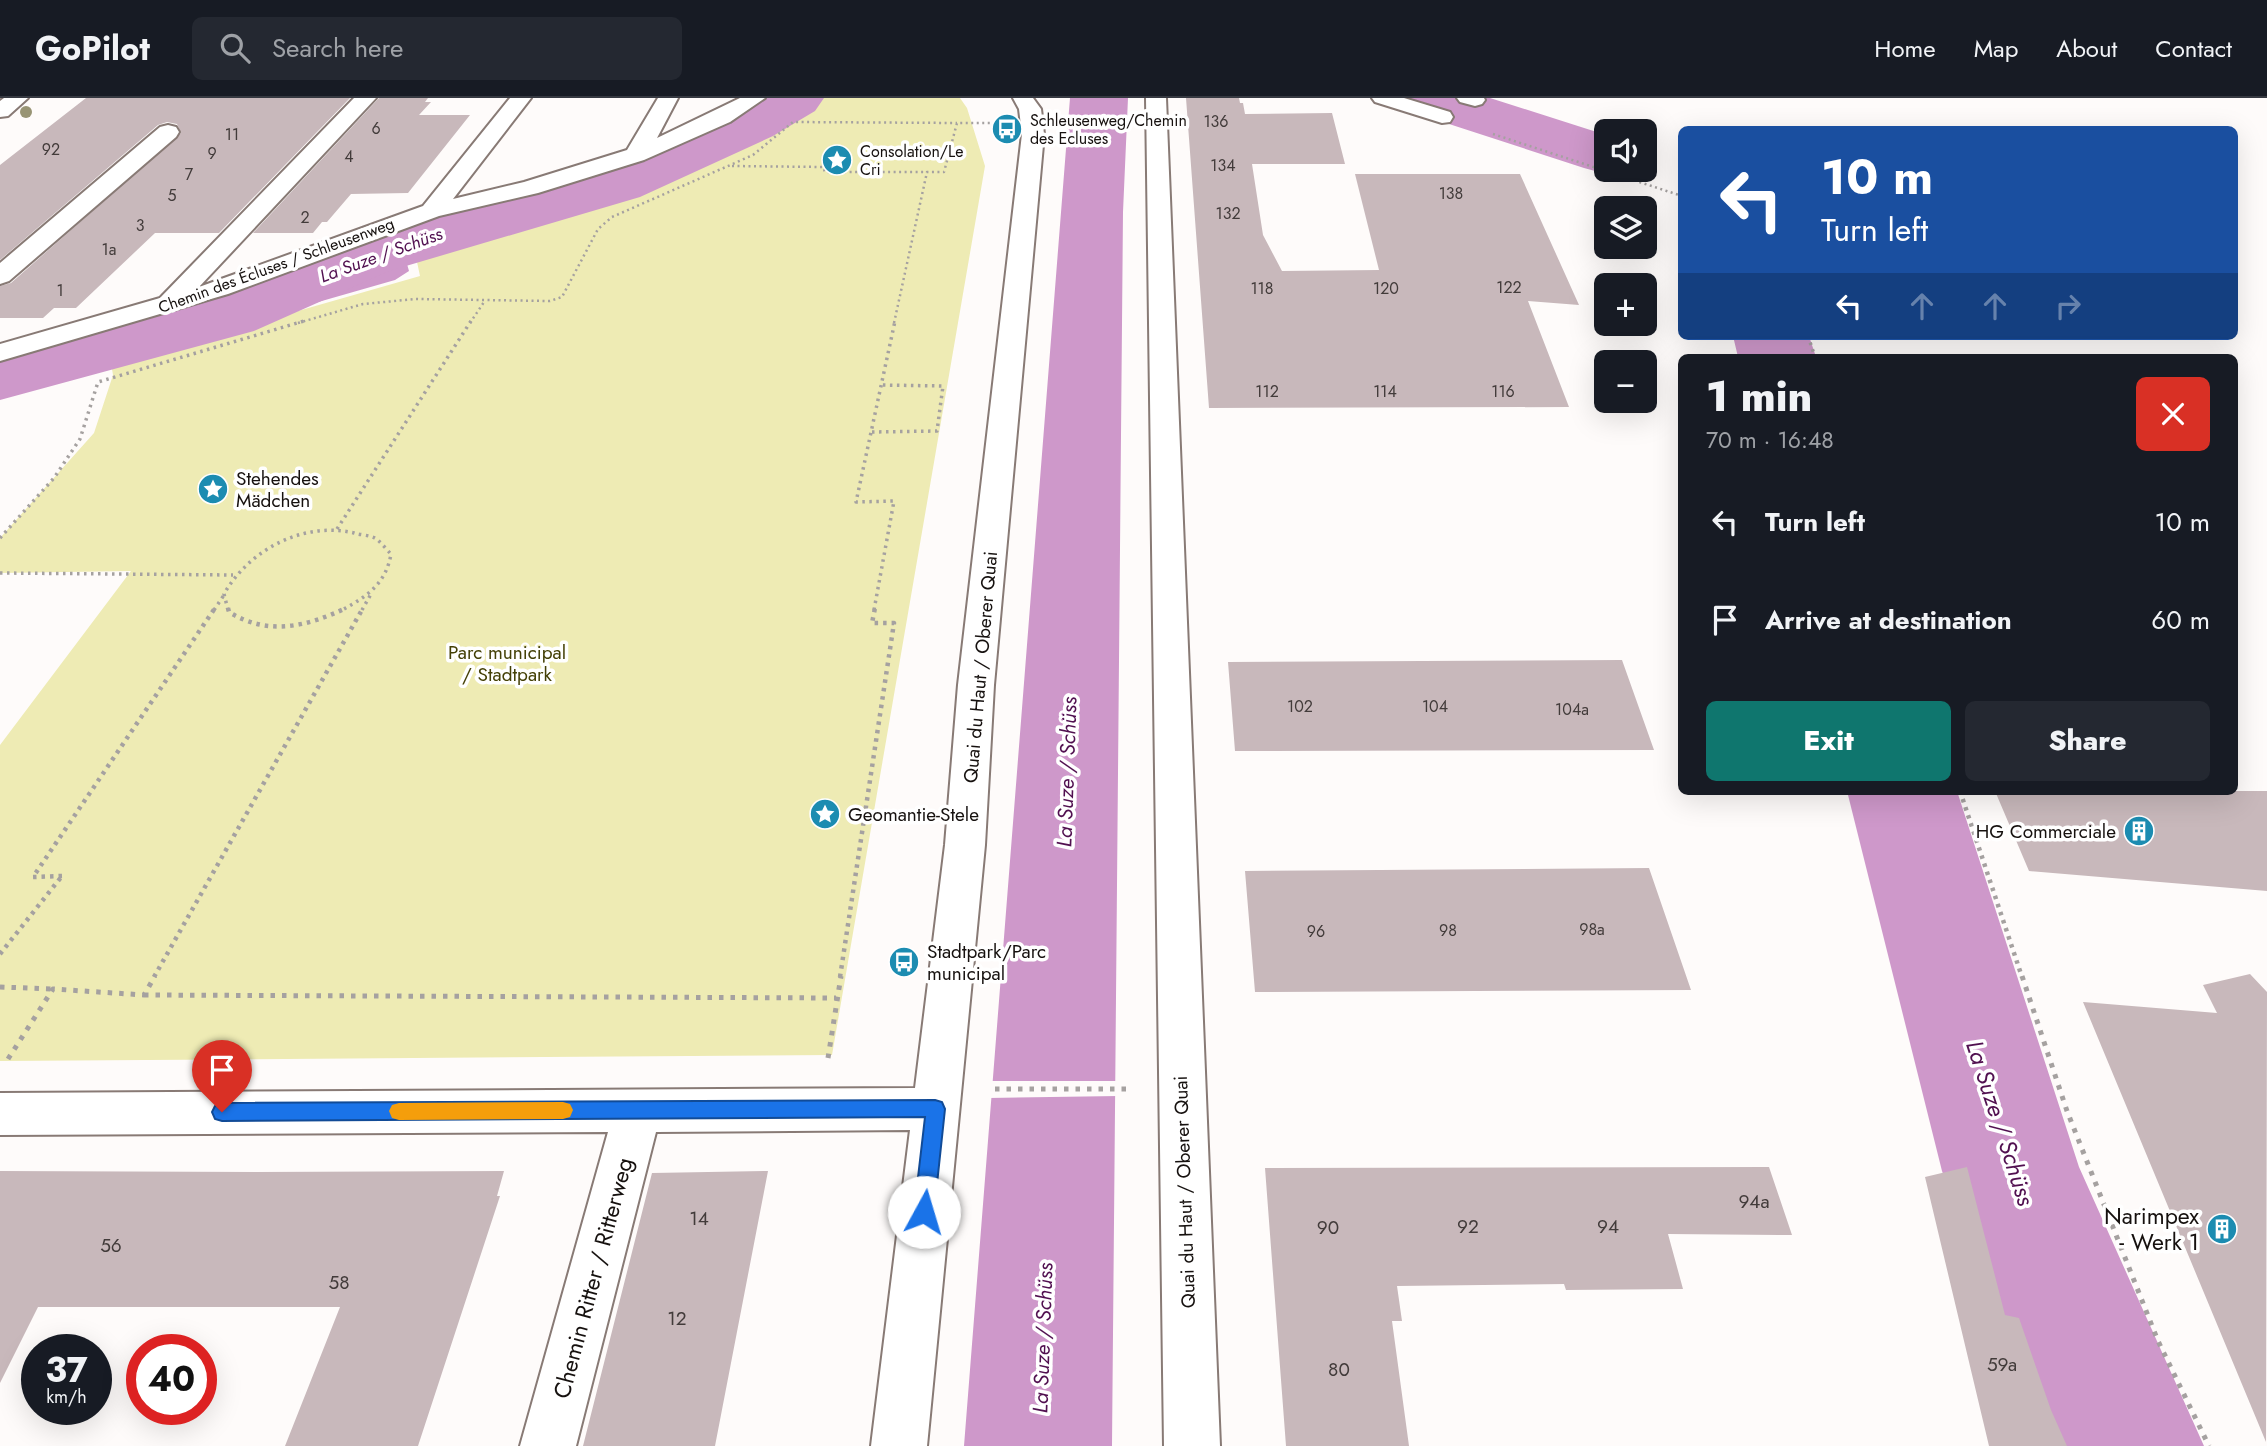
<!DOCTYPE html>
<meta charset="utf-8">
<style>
body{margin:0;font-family:Jost,sans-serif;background:#242831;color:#f1f3f6;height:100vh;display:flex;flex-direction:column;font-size:26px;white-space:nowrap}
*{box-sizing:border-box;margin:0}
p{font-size:23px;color:#9ea1a6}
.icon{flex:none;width:38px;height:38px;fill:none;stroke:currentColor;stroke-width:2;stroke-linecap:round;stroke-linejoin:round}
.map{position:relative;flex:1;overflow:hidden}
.sheet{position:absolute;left:1678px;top:256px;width:560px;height:441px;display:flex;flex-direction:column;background:#171b24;border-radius:10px;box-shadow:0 7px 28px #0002}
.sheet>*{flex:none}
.guide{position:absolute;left:1678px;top:28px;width:560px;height:214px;border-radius:10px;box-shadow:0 7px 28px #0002;background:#1a4fa0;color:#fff;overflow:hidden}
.buttons{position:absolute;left:1594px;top:21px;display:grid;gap:14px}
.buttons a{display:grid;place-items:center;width:63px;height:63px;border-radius:10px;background:#171b24;box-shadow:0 7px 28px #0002;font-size:35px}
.speed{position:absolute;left:21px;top:1236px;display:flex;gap:14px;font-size:35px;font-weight:700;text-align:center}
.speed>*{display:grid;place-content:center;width:91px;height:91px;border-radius:50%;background:#171b24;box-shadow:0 7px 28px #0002;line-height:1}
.speed small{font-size:18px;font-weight:400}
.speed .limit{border:10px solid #d22;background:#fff;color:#111}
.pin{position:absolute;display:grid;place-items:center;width:60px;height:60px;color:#fff;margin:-72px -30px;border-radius:50% 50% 50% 0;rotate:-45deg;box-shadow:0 0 7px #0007}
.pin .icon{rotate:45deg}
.me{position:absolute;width:77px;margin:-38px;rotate:6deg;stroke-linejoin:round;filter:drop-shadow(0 0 5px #0008)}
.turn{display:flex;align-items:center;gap:24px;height:147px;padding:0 28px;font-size:32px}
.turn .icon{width:91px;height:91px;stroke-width:2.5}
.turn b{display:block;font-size:49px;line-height:60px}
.lanes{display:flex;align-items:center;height:66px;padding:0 28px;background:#0003;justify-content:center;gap:35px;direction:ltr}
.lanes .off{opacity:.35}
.round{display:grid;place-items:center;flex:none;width:74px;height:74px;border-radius:10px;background:#242831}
.headline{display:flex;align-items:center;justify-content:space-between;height:119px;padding:0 28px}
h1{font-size:42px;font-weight:800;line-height:52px}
.primary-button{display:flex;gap:14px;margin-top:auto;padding:14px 28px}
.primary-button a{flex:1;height:80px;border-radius:10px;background:#0f766e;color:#fff;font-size:28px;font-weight:800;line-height:80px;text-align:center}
.primary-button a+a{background:#242831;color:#f1f3f6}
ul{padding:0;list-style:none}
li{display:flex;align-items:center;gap:21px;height:98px;padding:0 28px}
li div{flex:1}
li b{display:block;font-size:26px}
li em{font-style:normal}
header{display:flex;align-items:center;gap:42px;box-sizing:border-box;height:98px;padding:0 35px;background:#171b24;border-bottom:2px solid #363941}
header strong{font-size:33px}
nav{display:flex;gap:38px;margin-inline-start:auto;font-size:24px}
.search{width:490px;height:63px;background:#242831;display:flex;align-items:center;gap:18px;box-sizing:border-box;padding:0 24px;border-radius:10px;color:#9ea1a6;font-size:26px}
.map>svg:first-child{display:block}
</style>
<header>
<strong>GoPilot</strong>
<div class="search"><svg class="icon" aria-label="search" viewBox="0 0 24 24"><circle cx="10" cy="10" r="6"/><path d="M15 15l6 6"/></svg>Search here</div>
<nav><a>Home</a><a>Map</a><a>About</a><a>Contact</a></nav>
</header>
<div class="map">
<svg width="2267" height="1348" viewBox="0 0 2267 1348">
<rect width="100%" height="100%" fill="#fefbfa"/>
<path fill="#eeebb4" d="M 812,0 L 960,0 L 967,10 L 985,68 L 832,957 L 0,963 L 0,647 L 131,473 L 0,475 L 0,440 L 94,335 L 113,277 L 110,259 L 257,221 L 263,223 L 420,178 L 413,145 L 624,89 Z"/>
<path fill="#ce98ca" d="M 1070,0 L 1128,0 L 1123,114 L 1112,1348 L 964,1348 Z
M 406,144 L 403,152 L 409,173 L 395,182 L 266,219 L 257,218 L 238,223 L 228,217 L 364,158 Z"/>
<path fill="#fefbfa" d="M 989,983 L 1119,983 L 1119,998 L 988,1000 Z"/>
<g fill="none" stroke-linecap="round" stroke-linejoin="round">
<path fill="#ce98ca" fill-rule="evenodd" d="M 751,0 L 824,0 L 815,13 L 773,38 L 640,99 L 389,173 L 254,233 L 0,302 L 0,254 L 202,201 L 339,143 L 594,71 L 729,12 Z
M 1400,0 L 1490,0 L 1606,37 L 1606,72 L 1623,72 L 1606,76 L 1584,70 L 1409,13 Z
M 1733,238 L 1809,238 L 1816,259 L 1738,259 Z
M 1847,693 L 1957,693 L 2079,1069 L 2204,1348 L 2046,1348 L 1942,1073 Z"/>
</g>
<path fill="#c8b8bb" d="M 86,0 L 350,0 L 219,135 L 155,135 L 76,210 L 54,210 L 43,220 L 0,220 L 0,188 L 11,185 L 181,35 L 177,26 L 167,24 L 158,27 L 0,162 L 0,67 Z
M 379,0 L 428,0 L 425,4 L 431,4 L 419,17 L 470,17 L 408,95 L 351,96 L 327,124 L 322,124 L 313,135 L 253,135 Z
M 1186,0 L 1239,0 L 1240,5 L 1243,5 L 1245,16 L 1332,15 L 1345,66 L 1252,66 L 1263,137 L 1282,173 L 1379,172 L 1355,76 L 1520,76 L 1579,207 L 1528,203 L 1569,309 L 1209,310 Z
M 1622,562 L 1654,652 L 1235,653 L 1228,564 Z
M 1995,693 L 2267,693 L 2267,793 L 2029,773 Z
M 1649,770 L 1691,892 L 1255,894 L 1245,773 Z
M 2250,876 L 2267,894 L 2266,1344 L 2083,904 L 2217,915 L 2203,887 Z
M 1769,1069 L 1792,1137 L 1668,1136 L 1683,1191 L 1566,1192 L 1564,1186 L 1397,1188 L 1402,1223 L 1392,1223 L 1409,1348 L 1286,1348 L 1265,1070 Z
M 1967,1069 L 2005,1217 L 2019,1220 L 2051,1312 L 2067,1348 L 1989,1348 L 1925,1079 Z
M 0,1073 L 256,1074 L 504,1073 L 497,1098 L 500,1098 L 418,1348 L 285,1348 L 340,1209 L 38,1209 L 0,1285 Z
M 768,1073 L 715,1348 L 583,1348 L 652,1075 Z"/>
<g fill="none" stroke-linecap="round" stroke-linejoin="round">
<g stroke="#887a75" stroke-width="4">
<path id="minor" d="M 4,0 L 28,0 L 8,18 L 0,19 L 0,3 Z
M 354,0 L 376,0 L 199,189 L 423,108 L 510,0 L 531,0 L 453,101 L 524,84 L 627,52 L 658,0 L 678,0 L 657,40 L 740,0 L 765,0 L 730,24 L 644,62 L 538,95 L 439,118 L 228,196 L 0,263 L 0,246 L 160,200 Z
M 1013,0 L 1033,0 L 1041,11 L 1044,36 L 994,587 L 985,747 L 927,1348 L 871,1348 L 910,1032 L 656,1034 L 576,1348 L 520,1348 L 608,1034 L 0,1037 L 0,995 L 915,990 L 945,747 L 958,587 L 1022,36 L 1019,11 Z
M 1146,0 L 1166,0 L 1220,1348 L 1164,1348 Z
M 1372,0 L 1404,0 L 1450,14 L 1453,19 L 1450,24 L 1442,25 L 1375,4 Z
M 1457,0 L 1484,0 L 1485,2 L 1482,6 L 1475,8 L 1460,4 Z
M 168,27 L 176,29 L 179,34 L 176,39 L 9,183 L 0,186 L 0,165 L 160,29 Z"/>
</g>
<path stroke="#a5a1a0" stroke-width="2.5" stroke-dasharray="2 3.5" stroke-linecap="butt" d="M 1493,36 L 1682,98
M 732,68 L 823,69 L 825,74 L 927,74
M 298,225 L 363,206 L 416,201 L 550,203 L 562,199 L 598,131 L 612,119 L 753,57 L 793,24 L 957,25
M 470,225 L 484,204
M 894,225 L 927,74 L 944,74 L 957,25 L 990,25"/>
<path stroke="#a5a1a0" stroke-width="3.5" stroke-dasharray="2.5 4.5" stroke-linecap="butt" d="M 1808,238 L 1815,259
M 872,334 L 937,333 L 943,288 L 882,287
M 337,431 L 471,223
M 0,440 L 54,380 L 80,341 L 98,284 L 304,223
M 0,475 L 233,477
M 214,512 L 224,497
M 228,512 L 224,496 C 249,452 303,423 354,435 C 360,437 369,437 375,440 C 380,443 386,451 391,456 C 386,485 368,498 342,512
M 362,512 L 371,496
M 874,512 L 894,403 L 856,404 L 895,223"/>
<path stroke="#a5a1a0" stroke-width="4.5" stroke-dasharray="3.5 5" stroke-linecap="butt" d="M 228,510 L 229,514 C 268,538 306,529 346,510
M 1960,693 L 2022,879
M 62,778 L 33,779 L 215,510
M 0,856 L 62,778
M 154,879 L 363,510
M 840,879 L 894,525 L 872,525 L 875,510"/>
<path stroke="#a5a1a0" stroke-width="5" stroke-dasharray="4.5 7" stroke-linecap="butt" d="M 2022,878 L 2067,1013 L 2158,1243 L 2209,1348
M 0,889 L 53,891
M 144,897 L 836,900
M 828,960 L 841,878
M 8,961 L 53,891 L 144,897 L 155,878
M 995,991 L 1126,991"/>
<use href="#minor" fill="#fff" fill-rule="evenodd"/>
</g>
<circle fill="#989474" cx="26" cy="14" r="6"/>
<path fill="#1a73e8" stroke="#114b97" stroke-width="2" d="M 935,1002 L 942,1004 L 945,1011 L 934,1114 L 931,1121 L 924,1124 L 917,1121 L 914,1114 L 925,1019 L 222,1023 L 215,1021 L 212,1014 L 215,1008 L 222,1005 Z"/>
<path fill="#f59e0b" d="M 563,1004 L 570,1006 L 573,1012 L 570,1019 L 563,1021 L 399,1022 L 392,1020 L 389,1013 L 392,1007 L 399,1005 Z"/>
<defs>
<g id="bus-disc" transform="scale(1.575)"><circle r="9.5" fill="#1c8cb1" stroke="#fff"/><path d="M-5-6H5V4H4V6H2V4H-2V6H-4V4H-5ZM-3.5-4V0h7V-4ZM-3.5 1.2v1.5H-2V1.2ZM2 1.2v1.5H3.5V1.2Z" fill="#fff"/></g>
<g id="sight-disc" transform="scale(1.575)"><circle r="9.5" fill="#1c8cb1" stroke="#fff"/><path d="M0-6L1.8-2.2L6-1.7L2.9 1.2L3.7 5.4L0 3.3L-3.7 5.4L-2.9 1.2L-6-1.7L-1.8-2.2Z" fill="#fff"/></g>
<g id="building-disc" transform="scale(1.575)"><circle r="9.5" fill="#1c8cb1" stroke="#fff"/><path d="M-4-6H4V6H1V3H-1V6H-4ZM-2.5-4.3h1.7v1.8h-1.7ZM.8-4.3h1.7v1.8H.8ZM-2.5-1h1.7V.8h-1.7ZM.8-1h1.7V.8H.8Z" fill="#fff"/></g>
</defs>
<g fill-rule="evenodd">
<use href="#bus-disc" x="1007" y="31"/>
<use href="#sight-disc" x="837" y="62"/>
<use href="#sight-disc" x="213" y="391"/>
<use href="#sight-disc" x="825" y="716"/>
<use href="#building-disc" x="2139" y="733"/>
<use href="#bus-disc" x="904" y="864"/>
<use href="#building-disc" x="2222" y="1131"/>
</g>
<g text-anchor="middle" stroke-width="7" stroke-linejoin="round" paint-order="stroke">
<g font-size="16" fill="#16110f" stroke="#fff" text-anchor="start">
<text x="1030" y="28">Schleusenweg/Chemin<tspan x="1030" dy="18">des Ecluses</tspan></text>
<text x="860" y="59">Consolation/Le<tspan x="860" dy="18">Cri</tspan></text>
</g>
<g font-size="16" fill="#423b3a">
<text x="1216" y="29">136</text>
<text x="376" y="36">6</text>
<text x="232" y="42">11</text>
<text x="51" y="57">92</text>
<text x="212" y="61">9</text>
<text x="349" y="64">4</text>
<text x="1223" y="73">134</text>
<text x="189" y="82">7</text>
<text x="1451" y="101">138</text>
<text x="172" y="103">5</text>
<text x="1228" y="121">132</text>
<text x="305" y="125">2</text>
<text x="140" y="133">3</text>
<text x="109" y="157">1a</text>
<text x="1509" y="195">122</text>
<text x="1262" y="196">118</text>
<text x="1386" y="196">120</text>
<text x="60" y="198">1</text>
<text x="1267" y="299">112</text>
<text x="1385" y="299">114</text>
<text x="1503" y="299">116</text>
<text x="1300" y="614">102</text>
<text x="1435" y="614">104</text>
<text x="1572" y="617">104a</text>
<text x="1592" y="837">98a</text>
<text x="1448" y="838">98</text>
<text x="1316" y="839">96</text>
</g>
<g font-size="16" fill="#16110f" stroke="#fff">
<text transform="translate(276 167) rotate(-20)" y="6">Chemin des Écluses / Schleusenweg</text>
</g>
<g font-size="18" font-style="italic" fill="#511050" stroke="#fff">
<text transform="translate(381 157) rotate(-20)" y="6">La Suze / Schüss</text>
</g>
<g font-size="19" fill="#16110f" stroke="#fff" text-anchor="start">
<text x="236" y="387">Stehendes<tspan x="236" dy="22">Mädchen</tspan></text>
<text x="848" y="723">Geomantie-Stele</text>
<text x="2116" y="740" text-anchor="end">HG Commerciale</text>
<text x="927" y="860">Stadtpark/Parc<tspan x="927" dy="22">municipal</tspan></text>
</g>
<g font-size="19" fill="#444006" stroke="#fff">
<text x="507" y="561">Parc municipal<tspan x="507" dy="22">/ Stadtpark</tspan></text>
</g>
<g font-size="19" fill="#16110f" stroke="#fff">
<text transform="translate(980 569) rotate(-85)" y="7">Quai du Haut / Oberer Quai</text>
<text transform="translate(1184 1094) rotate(-92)" y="7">Quai du Haut / Oberer Quai</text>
</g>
<g font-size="19" fill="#423b3a">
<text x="1754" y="1110">94a</text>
<text x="699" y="1127">14</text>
<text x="1468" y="1135">92</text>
<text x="1608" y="1135">94</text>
<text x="1328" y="1136">90</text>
<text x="111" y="1154">56</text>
<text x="339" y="1191">58</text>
<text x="677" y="1227">12</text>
<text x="2002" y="1273">59a</text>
<text x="1339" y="1278">80</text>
</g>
<g font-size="21" font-style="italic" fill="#511050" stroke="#fff">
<text transform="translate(1067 674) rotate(-88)" y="7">La Suze / Schüss</text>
<text transform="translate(1043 1240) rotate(-88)" y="7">La Suze / Schüss</text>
</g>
<g font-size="23" fill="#16110f" stroke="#fff" text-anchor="end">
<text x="2199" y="1126">Narimpex<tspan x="2199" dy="26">- Werk 1</tspan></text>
</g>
<g font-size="23" fill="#16110f" stroke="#fff">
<text transform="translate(593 1180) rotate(-75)" y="8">Chemin Ritter / Ritterweg</text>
</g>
<g font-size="24" font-style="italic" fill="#511050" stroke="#fff">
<text transform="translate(2000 1025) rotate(72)" y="8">La Suze / Schüss</text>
</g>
</g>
</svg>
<div class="buttons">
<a><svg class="icon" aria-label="sound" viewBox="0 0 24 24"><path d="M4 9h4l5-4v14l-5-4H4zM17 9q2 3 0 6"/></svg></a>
<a><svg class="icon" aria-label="layers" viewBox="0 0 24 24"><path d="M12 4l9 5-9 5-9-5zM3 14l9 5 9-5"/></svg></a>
<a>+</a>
<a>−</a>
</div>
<div class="speed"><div>37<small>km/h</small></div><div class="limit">40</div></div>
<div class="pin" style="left:222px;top:1014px;background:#d93025"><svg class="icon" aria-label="arrive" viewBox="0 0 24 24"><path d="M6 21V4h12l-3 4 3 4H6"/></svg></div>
<svg class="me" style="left:924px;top:1114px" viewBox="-20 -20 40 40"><circle r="19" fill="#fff"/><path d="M0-13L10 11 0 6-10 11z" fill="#1a73e8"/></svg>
<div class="guide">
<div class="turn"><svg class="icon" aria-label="left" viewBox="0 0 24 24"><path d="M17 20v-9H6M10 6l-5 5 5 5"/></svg><div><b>10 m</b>Turn left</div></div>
<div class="lanes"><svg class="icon" aria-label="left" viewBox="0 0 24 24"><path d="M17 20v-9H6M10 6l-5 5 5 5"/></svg><svg class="icon off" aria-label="ahead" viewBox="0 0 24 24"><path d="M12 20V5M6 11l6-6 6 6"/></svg><svg class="icon off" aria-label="ahead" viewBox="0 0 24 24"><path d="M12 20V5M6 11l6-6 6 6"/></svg><svg class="icon off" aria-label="right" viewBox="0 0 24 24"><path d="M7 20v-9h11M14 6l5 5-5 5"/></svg></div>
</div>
<section class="sheet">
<div class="headline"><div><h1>1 min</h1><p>70 m · 16:48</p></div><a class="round" style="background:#d93025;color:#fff"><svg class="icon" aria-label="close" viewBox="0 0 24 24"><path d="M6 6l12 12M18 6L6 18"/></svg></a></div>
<ul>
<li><svg class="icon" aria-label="left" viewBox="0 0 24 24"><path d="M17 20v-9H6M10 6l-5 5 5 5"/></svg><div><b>Turn left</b></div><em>10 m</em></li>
<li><svg class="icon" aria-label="arrive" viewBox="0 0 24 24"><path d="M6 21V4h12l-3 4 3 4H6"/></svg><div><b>Arrive at destination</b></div><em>60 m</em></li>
</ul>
<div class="primary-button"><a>Exit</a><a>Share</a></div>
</section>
</div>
